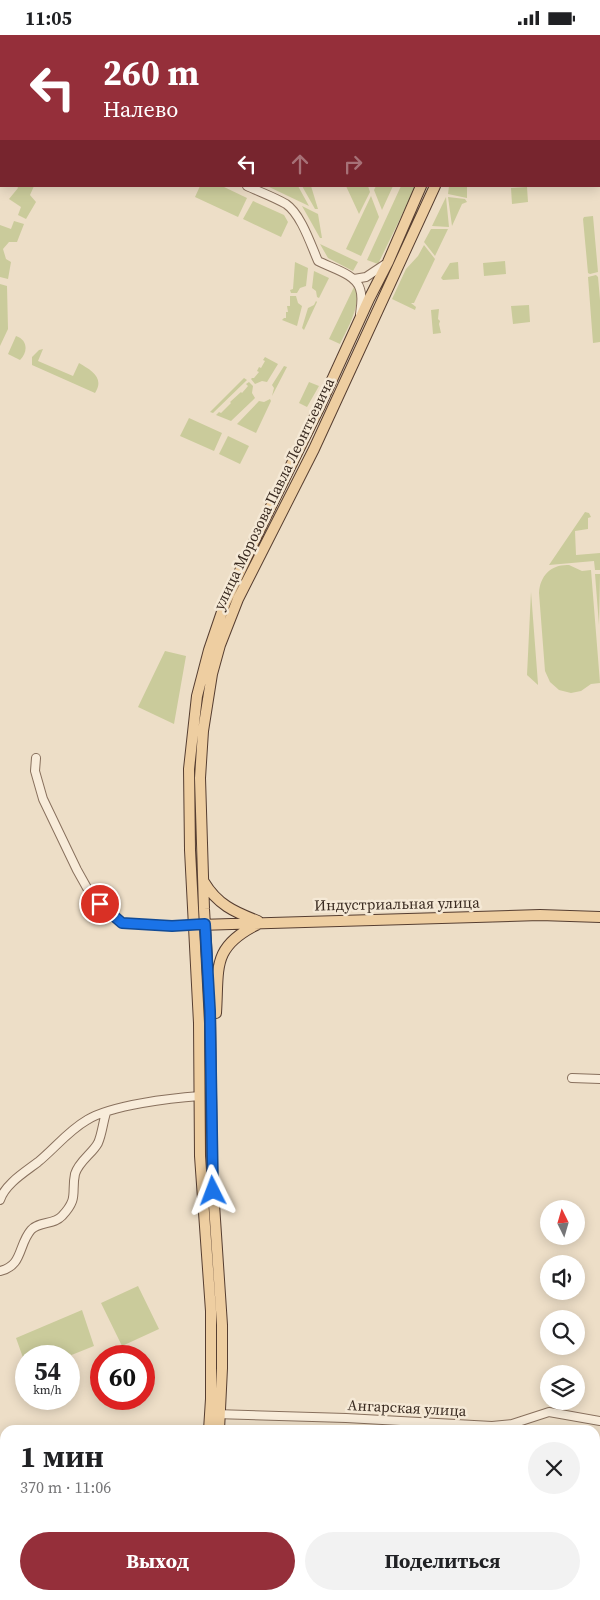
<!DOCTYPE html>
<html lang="ru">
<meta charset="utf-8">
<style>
body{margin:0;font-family:"Source Serif 4",serif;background:#f2f2f2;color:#202124;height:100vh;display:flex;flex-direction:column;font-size:19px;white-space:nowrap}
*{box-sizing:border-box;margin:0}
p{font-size:16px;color:#757577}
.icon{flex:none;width:28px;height:28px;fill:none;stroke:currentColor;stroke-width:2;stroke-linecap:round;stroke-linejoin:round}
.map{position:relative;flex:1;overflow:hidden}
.sheet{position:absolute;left:0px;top:1390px;width:600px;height:175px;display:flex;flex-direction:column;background:#fff;border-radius:15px 15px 0 0;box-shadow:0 2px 12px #0003}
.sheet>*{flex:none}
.guide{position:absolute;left:0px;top:0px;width:600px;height:152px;box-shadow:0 2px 12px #0003;background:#952f3a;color:#fff;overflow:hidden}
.needle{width:32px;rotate:355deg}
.fabs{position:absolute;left:540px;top:1165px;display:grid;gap:10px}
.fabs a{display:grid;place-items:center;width:45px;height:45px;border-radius:50%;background:#fff;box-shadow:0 2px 12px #0003;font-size:25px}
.speed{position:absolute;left:15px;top:1310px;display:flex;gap:10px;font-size:25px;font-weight:700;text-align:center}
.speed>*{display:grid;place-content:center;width:65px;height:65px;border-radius:50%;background:#fff;box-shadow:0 2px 12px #0003;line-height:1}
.speed small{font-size:12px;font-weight:400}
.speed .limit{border:8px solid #d22;background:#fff;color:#111}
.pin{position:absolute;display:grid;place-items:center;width:42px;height:42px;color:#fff;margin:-21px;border:2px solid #fff;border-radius:50%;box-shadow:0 1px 5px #0007}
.me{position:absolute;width:55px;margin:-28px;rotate:357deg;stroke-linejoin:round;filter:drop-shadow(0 0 4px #0008)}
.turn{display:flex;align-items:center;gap:18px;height:105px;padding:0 20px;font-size:22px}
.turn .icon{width:65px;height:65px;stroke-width:2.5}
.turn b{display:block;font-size:35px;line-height:42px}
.lanes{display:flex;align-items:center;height:48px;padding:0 20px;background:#0003;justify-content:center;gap:25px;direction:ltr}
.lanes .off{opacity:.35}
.round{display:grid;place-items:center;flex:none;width:52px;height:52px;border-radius:26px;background:#f2f2f2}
.headline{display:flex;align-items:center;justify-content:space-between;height:85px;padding:0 20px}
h1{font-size:30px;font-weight:700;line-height:38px}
.primary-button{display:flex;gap:10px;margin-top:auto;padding:10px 20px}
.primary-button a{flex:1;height:58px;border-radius:30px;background:#952f3a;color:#fff;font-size:20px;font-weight:700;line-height:58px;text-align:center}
.primary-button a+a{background:#f2f2f2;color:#202124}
.status{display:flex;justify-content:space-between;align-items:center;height:35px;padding:0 25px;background:#fff;direction:ltr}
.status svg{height:14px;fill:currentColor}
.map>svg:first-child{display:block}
</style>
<div class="status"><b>11:05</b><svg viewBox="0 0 49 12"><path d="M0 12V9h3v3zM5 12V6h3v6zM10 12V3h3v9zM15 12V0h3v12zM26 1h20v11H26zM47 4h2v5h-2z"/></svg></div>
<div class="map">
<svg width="600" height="1565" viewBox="0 0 600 1565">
<rect width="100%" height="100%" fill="#eddec7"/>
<path fill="#cacb9b" d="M 130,0 L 201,0 L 202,1 L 117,1 Z
M 204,0 L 304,0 L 304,1 L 204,1 Z
M 17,151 L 34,151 L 30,160 L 36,167 L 26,184 L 18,180 L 21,172 L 9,164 L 18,153 Z
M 200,151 L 222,151 L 247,163 L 238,182 L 195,162 Z
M 267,151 L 298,151 L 309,171 Z
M 302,151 L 311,151 L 318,174 L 315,174 Z
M 346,151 L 368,151 L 370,157 L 359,179 Z
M 376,151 L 393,151 L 382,175 L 374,155 Z
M 401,151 L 416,151 L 378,229 L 367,225 Z
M 449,151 L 467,151 L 467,163 L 448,159 Z
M 527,152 L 528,167 L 512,169 L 511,153 Z
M 371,161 L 379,182 L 361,221 L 346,214 Z
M 446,162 L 449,192 L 432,191 Z
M 448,162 L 465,164 L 467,167 L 462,169 L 452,191 Z
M 253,166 L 284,180 L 288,187 L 281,202 L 243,184 Z
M 302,171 L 318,179 L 322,203 L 320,203 Z
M 593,181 L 598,237 L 590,239 L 588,238 L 583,184 L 584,182 Z
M 14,186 L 24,189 L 17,207 L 9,207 L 3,214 L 6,224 L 11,227 L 8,244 L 0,242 L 0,190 L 11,194 Z
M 431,194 L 448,194 L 435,221 L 424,207 Z
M 320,209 L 358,227 L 353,236 L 328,223 Z
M 424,210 L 435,224 L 414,268 L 411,268 L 416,272 L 415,275 L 392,264 L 406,234 L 418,221 Z
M 505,226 L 506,239 L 484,241 L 483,228 Z
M 295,227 L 308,233 L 306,251 L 300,253 L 297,258 L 291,258 L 290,255 L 293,254 Z
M 458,227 L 459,244 L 443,245 L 441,243 L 450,228 Z
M 314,236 L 329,243 L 319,263 L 317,262 L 316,256 L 312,253 Z
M 596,240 L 598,242 L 600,265 L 600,307 L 593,308 L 588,242 Z
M 0,249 L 7,251 L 8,294 L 0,311 Z
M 354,252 C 364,265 347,295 340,309 L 329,304 Z
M 290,261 L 296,261 L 298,268 L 302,271 L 297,291 L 282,285 L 284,283 L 286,283 L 286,277 L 288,277 L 287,271 L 290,271 Z
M 316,266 L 317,267 L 304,295 L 302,293 L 308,273 L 314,270 Z
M 529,270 L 530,287 L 513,289 L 511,271 Z
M 439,274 L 438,284 L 440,286 L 439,289 L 441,298 L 433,299 L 431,275 Z
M 16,301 C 28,305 28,317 20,325 L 8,319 Z
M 43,314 L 38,326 L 73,341 L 79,328 C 91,335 105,343 95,358 L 32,330 L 32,322 L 39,315 Z
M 265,322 L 278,329 L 267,347 L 262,346 L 255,349 L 251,344 L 252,343 L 254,343 L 259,337 L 257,336 L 259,332 L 261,333 L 265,326 L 263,325 Z
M 284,331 L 287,332 L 272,361 L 274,353 L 272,350 Z
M 244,343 L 247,345 L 213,378 L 210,377 Z
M 249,347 L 253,351 L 252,358 L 255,363 L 252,366 L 231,386 L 216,380 L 219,377 L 221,378 L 231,368 L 230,367 L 241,357 L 242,358 L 248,351 L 246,349 Z
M 309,347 L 319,351 L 307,372 L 299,368 Z
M 270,364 L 271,366 L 256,398 L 237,389 L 259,366 L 264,367 Z
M 189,383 L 222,398 L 214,416 L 180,401 Z
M 228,401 L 249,411 L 240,429 L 219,419 Z
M 585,477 L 589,478 L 591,482 L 588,483 L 588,494 L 575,496 L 576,520 L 600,518 L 600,535 L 595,535 L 594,526 L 549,530 Z
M 569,530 L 582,536 L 591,535 L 600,648 L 591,649 L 581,656 L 571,658 L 559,655 L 550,647 L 545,636 L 539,558 C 540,540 552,529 569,530 Z
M 595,539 L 600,539 L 599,590 Z
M 531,557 L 538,649 L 538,650 L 527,640 Z
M 165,616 L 186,621 L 174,689 L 138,672 Z
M 138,1251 L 159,1294 L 122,1311 L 101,1268 Z
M 82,1275 L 94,1311 L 69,1321 L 26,1321 L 26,1331 L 16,1303 Z"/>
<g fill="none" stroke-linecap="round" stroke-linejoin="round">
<g stroke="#88705d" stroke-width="10">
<path id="minor" d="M 73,0 L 73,1
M 0,35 L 1,36
M 247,151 C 260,157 274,162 286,169 C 301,179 311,210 318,226 C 331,233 356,239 360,254 C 363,262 361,271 360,279
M 354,244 L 366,242 L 384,230
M 36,723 L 35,736 L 43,764 L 77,835 L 91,860 L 100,869 L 122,888 L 172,891 L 194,890
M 572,1043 L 600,1044
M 0,1165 C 5,1149 25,1137 38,1127 C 55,1113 68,1096 87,1085 C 111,1070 172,1063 200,1061
M 0,1236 C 23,1231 18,1210 31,1195 C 39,1186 54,1190 62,1181 C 79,1163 71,1158 75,1139 C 79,1126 92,1119 98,1108 C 102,1099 103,1087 106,1078
M 215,1379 L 346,1383 L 492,1391 L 512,1389 L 549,1377 L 600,1386"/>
</g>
<g stroke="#563e31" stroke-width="12">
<path id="major" d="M 480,1 L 480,0
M 493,1 L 493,0
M 204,847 C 217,869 234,877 258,886
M 199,890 L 540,880 L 600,882
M 216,978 C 219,933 211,912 258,889
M 209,1395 L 211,1364 L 211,1276 L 200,1121 L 199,988 L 190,815 L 189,734 L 197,661 L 209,615 L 225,568 L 256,502 L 320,371 L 369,264 L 388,227 L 421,151
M 219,1395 L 222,1333 L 222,1290 L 212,1139 L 210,976 L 204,874 L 200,743 L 203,696 L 212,639 L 220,610 L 238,564 L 314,414 L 435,151
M 184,1565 L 185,1560
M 195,1565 L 196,1560"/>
</g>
<use href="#minor" stroke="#f8ecda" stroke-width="8"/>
<use href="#major" stroke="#eecea1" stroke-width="10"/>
</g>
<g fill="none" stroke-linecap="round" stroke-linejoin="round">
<g stroke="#114b97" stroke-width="12">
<path id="route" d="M 100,869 L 122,888 L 172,891 L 205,889 L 210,976 L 213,1156"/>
</g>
<use href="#route" stroke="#1a73e8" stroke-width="9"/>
</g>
<g text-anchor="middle" stroke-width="5" stroke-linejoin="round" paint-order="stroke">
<g font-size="15" fill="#392a20" stroke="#f5e9d6">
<text transform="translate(274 459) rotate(-64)" y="5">улица Морозова Павла Леонтьевича</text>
<text transform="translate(397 869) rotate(-1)" y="5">Индустриальная улица</text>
<text transform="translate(407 1373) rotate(3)" y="5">Ангарская улица</text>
</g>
</g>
</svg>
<div class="fabs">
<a><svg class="needle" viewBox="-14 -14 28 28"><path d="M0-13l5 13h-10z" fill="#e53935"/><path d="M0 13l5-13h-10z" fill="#757577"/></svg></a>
<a><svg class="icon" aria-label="sound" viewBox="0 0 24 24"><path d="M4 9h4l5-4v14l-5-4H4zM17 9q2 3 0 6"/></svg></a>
<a><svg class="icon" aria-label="search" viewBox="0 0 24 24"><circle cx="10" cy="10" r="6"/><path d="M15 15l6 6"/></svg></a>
<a><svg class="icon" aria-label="layers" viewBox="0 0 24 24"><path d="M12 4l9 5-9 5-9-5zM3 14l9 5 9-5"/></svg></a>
</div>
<div class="speed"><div>54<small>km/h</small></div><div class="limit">60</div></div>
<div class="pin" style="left:100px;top:869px;background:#d93025"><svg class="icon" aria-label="arrive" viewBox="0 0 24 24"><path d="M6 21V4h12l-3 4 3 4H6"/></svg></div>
<svg class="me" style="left:213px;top:1156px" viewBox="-20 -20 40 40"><path d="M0-17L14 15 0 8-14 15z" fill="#1a73e8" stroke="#fff" stroke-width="4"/></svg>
<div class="guide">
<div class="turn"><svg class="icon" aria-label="left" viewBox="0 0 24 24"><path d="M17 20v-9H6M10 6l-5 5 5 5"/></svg><div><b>260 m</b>Налево</div></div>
<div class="lanes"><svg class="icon" aria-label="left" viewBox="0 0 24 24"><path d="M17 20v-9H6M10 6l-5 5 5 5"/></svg><svg class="icon off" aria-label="ahead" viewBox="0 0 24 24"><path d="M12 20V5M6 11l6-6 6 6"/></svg><svg class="icon off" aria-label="right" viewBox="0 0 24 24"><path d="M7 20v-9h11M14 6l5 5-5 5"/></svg></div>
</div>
<section class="sheet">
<div class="headline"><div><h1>1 мин</h1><p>370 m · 11:06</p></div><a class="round"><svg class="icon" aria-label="close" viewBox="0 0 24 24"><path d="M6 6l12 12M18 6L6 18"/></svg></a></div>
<div class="primary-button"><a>Выход</a><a>Поделиться</a></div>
</section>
</div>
